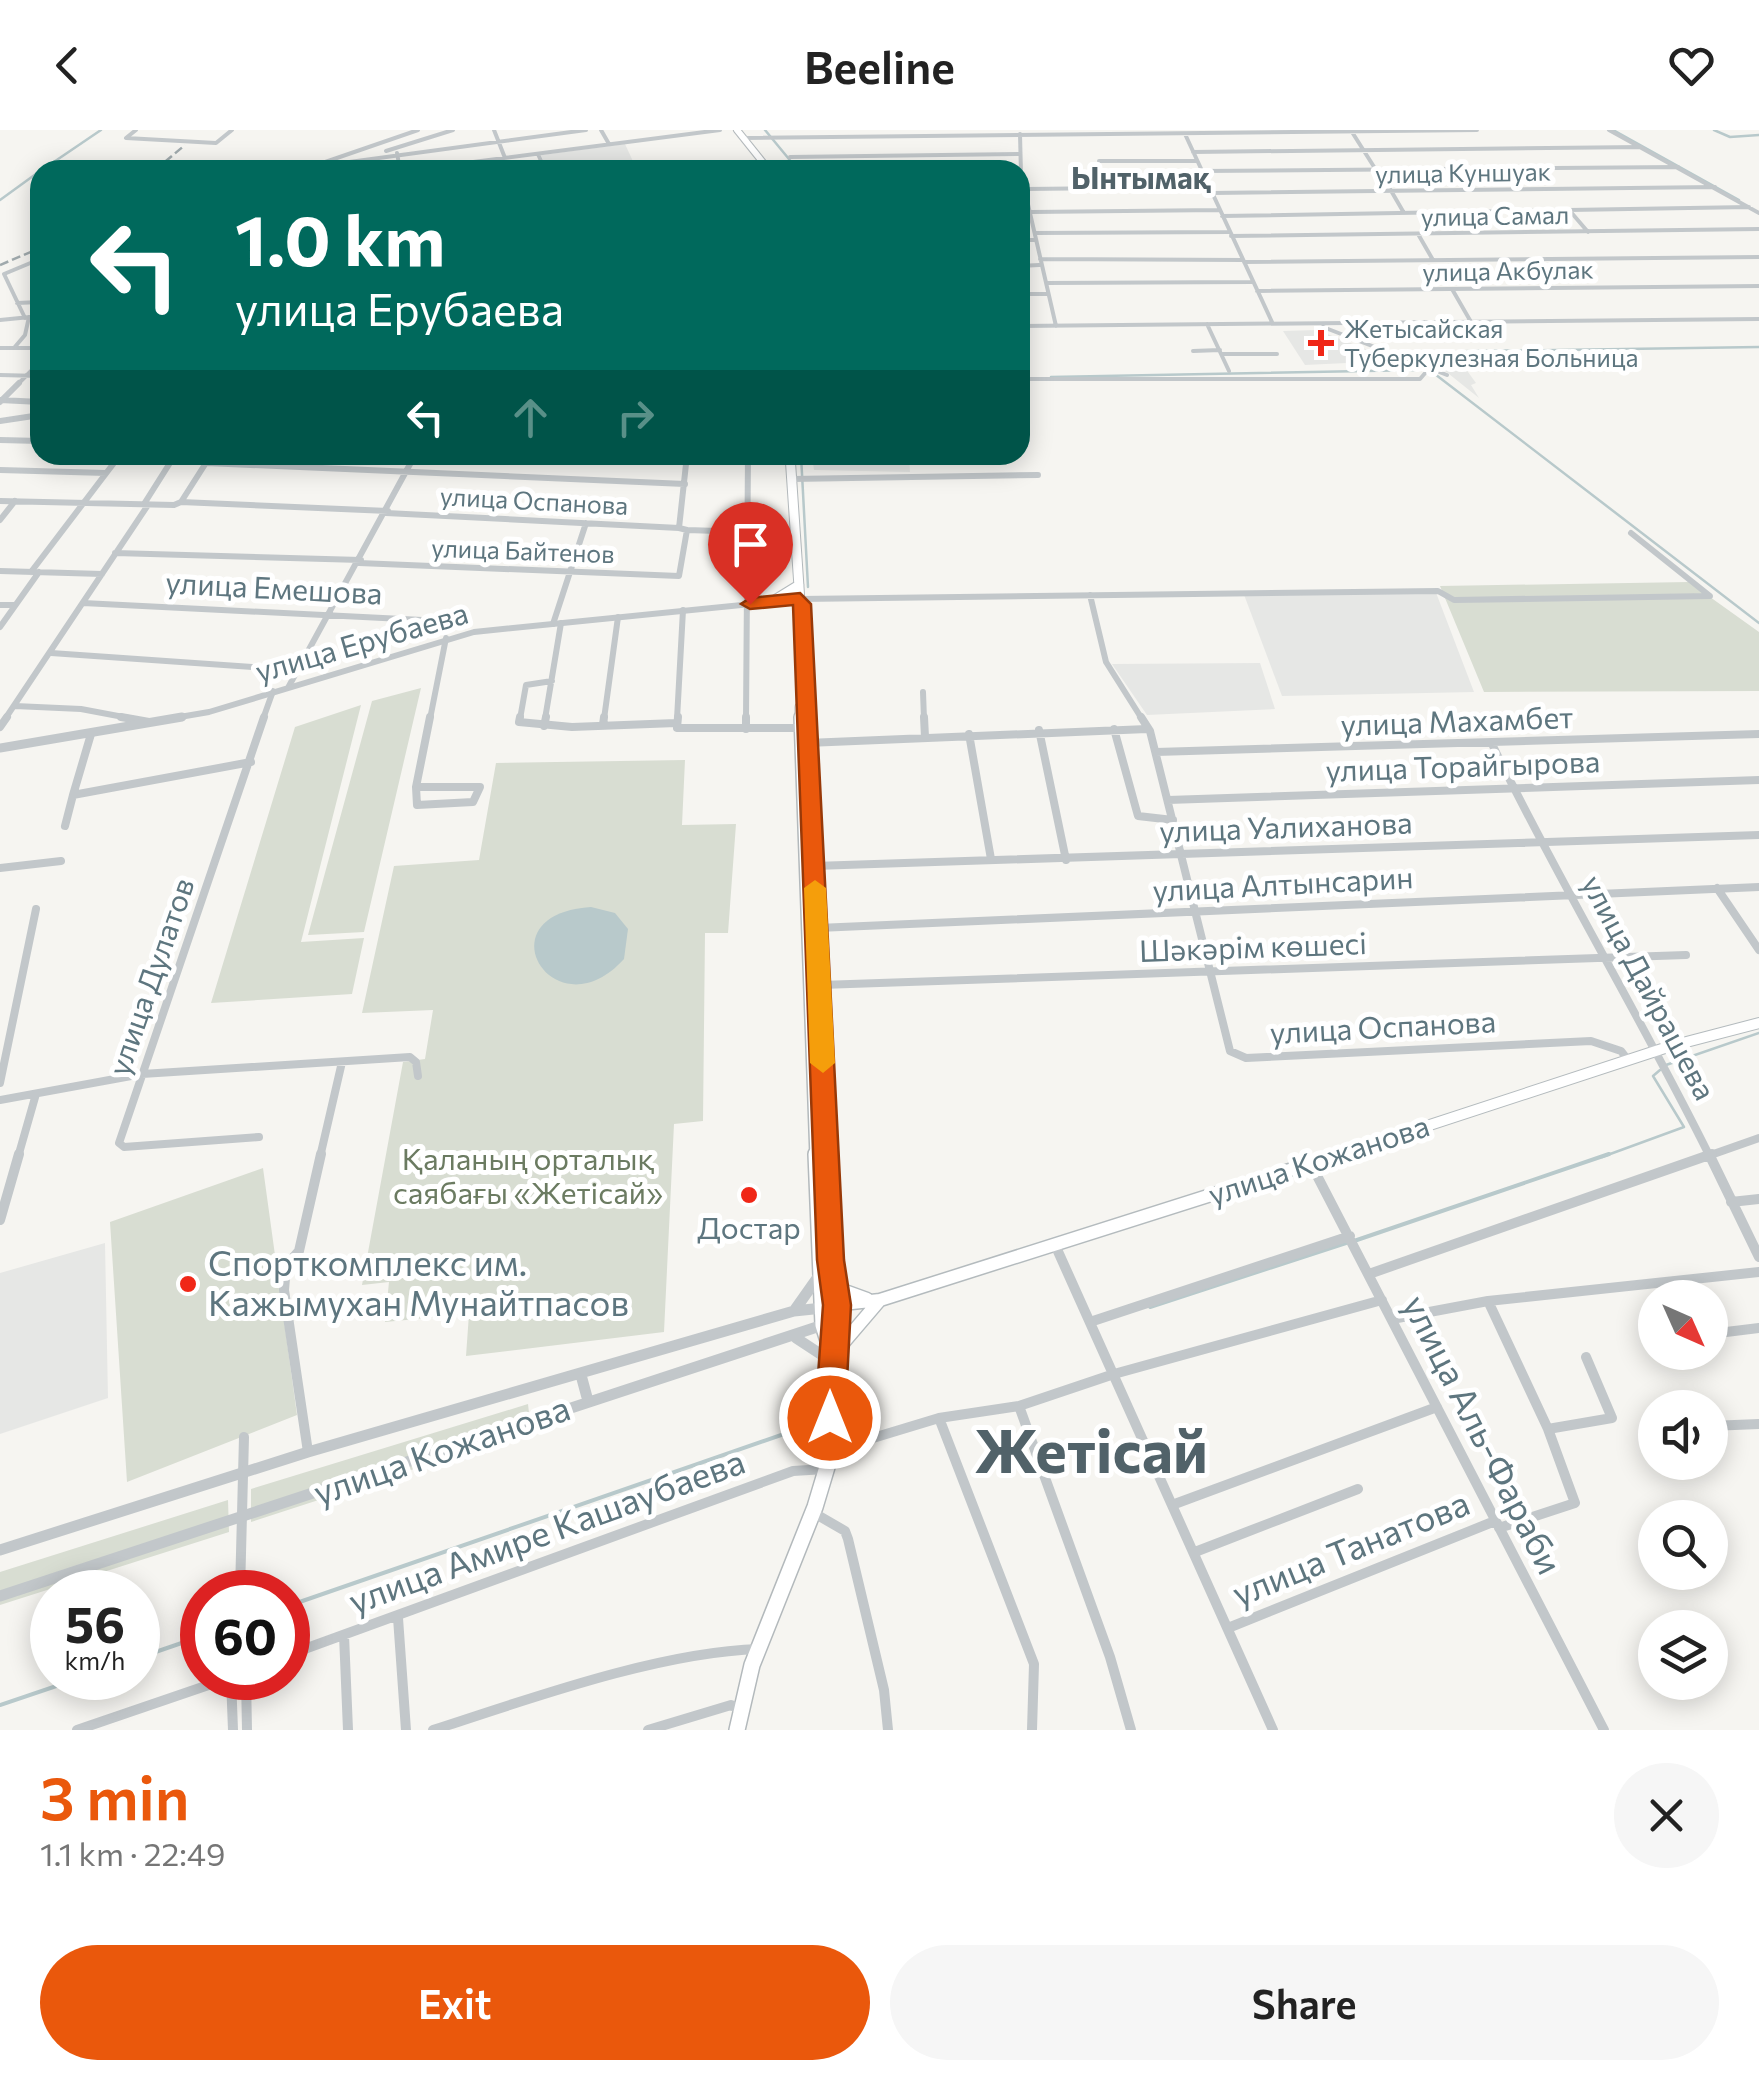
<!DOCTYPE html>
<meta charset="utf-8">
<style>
body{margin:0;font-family:Commissioner,sans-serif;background:#f6f6f6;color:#222;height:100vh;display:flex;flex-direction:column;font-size:38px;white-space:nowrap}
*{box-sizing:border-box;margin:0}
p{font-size:32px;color:#767676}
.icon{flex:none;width:55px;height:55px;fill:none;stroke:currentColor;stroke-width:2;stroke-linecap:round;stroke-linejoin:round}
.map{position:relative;height:1600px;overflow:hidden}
.side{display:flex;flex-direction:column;background:#fff;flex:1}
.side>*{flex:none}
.guide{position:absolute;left:30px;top:30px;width:1000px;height:305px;border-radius:30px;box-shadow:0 5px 25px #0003;background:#00695c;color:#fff;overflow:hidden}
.needle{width:65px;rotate:135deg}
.buttons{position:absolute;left:1638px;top:1150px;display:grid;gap:20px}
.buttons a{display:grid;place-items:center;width:90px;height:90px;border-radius:50%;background:#fff;box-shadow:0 5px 25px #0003;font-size:50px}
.speed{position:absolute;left:30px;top:1440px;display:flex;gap:20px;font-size:50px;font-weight:700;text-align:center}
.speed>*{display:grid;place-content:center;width:130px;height:130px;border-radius:50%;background:#fff;box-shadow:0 5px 25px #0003;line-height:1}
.speed small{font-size:25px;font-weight:400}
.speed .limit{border:15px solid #d22;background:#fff;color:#111}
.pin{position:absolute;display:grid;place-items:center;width:85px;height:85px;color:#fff;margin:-102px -42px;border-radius:50% 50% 50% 0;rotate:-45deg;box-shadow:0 0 10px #0007}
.pin .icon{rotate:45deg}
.me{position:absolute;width:110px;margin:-55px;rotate:0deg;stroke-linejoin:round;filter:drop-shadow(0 0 8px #0008)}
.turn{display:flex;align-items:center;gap:35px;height:210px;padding:0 40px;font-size:45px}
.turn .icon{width:130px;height:130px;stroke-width:2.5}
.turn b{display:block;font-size:70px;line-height:85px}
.lanes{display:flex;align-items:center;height:95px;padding:0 40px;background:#0003;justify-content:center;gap:50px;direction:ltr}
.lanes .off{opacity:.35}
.round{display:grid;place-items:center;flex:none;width:105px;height:105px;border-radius:52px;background:#f6f6f6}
.headline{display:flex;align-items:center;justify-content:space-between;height:170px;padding:0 40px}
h1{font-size:60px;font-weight:600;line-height:75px;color:#ea580c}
.action{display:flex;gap:20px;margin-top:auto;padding:20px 40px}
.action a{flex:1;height:115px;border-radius:60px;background:#ea580c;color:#fff;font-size:40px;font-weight:600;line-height:115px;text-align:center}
.action a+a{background:#f6f6f6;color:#222}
header{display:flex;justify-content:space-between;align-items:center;height:130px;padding:0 40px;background:#fff;font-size:45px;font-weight:600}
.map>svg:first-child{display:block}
</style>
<header><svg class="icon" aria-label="back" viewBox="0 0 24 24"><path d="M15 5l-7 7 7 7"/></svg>Beeline<svg class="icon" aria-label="heart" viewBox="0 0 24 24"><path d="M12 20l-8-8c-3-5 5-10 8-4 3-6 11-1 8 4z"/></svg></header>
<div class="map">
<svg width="1759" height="1600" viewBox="0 0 1759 1600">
<rect width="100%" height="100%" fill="#f6f5f1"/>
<path fill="#e6e7e5" d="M 625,14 L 637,40 L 547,40 L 541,25 Z
M 1317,200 L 1381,225 L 1388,231 L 1305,235 L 1283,201 Z
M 1423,223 L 1455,224 L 1476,253 L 1471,255 L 1479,268 L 1444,240 L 1432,237 L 1421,227 Z
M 812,325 L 909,325 L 910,342 L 814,340 Z
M 1435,460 L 1474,562 L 1282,566 L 1243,462 Z
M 1260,533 L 1275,579 L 1147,585 L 1112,534 Z
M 105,1113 L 108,1268 L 0,1304 L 0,1143 Z"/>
<path fill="#d8ddd2" d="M 1689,452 L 1759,502 L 1759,561 L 1484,562 L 1440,456 Z
M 421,558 L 364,802 L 308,805 L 372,571 Z
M 361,575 L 301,812 L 364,808 L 352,864 L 211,873 L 295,597 Z
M 685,630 L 682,695 L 736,694 L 728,803 L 705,803 L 703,991 L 674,994 L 664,1202 L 466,1226 L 469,1184 L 385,1192 L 389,1152 L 362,1155 L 403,932 L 425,929 L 433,880 L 362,883 L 394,736 L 479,730 L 496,633 Z
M 263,1038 L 297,1285 L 127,1352 L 110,1092 Z
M 528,1274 L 531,1301 L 251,1392 L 251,1359 Z
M 228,1370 L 229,1402 L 0,1475 L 0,1442 Z"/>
<path fill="#b8c9cb" d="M 591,777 L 615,783 L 628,799 L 624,829 C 554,906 480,784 591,777 Z"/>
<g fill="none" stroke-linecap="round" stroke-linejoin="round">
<path stroke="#b8c9cb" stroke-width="2.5" d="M 765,0 L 798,40
M 1613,0 L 1739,70
M 1714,0 L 1730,7 L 1759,5
M 42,40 L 101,0
M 0,70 L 40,41
M 1421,233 L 1413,222 L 1759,217
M 1427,238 L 1759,493
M 1051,247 L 1419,240
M 801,325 L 808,457
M 1666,935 L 1759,903
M 1602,1027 L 1684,997 L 1653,946 L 1660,940"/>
<path stroke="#b8c9cb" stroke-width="4" d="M 1354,1111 L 1609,1024
M 1150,1177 L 1346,1113
M 288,1476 L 813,1294
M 138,1528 L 202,1506
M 0,1575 L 80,1548"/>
<g stroke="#b4bbbe" stroke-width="12">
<path id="secondary-far1" d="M 1332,1027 L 1671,916 L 1759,893"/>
</g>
<g stroke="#b4bbbe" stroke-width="15">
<path id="secondary" d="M 835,1151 L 845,1161 L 867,1169
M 833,1175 L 880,1170 L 1340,1024
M 839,1218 L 880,1170"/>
</g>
<g stroke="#b3b9bc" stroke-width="8">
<path id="primary-far3" d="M 737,0 L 769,40"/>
</g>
<g stroke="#b3b9bc" stroke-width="11">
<path id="primary-far2" d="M 790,325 L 808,589
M 773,471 L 799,455
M 800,577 L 800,589"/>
</g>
<g stroke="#b3b9bc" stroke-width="14">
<path id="primary-far1" d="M 800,587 L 816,1027
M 807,587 L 829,1027"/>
</g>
<g stroke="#b3b9bc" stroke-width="18">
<path id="primary" d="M 816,1024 L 823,1195 L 830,1217
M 737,1600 L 752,1535 L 815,1377 L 830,1327 L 837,1191 L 829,1024"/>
</g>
<path stroke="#c2c7ca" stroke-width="4" d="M 136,0 L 126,8 L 216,13 L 232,0
M 494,0 L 505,28
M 601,0 L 609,14
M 1609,0 L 1759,83
M 1352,2 L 1376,40
M 1020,4 L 1021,44 L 1056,196
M 1185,4 L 1272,192
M 744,8 L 1477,0
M 386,21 L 453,0
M 1193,22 L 1641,17
M 397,23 L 400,40
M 538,24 L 545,40
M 790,27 L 1018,24
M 1099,31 L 1197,31
M 342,33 L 586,0
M 302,40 L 418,0
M 411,40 L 720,0
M 737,40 L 766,36
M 1379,40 L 1404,83
M 1201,41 L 1678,37
M 1025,59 L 1209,57
M 1212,63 L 1715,57
M 1570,81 L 1588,102
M 1031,82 L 1219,80
M 1222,86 L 1749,77
M 1035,103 L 1229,102
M 1418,104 L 1433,130
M 1231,106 L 1759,99
M 1020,110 L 1036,110
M 1040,129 L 1243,130
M 1244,132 L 1759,127
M 1020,136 L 1039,135
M 1046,153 L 1252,152
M 1452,159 L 1471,192
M 1257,161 L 1759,156
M 1020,164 L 1047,164
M 17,173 L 40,172
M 25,188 L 4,144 L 40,129
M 0,190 L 40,186
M 1207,194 L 1229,241
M 1020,196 L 1759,189
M 1323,197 L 1447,245
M 0,218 L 40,218
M 14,218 L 25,205 L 29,187
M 1193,221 L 1220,220
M 1222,224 L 1277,224
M 0,245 L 40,246
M 1020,249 L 1420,249 L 1426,242
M 17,255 L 40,232"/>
<path stroke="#c2c7ca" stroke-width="6" d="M 0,270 L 40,272
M 0,272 L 19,253
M 0,291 L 40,285
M 0,310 L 40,311
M 206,333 L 685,354
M 0,340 L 106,343
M 791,349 L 1038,345
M 0,371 L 174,375 L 181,372 L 211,325
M 181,372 L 388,381
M 144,374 L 175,325
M 386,383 L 679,398
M 0,390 L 15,371
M 687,400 L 748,402
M 115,423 L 361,430
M 359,433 L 679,446 L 687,400 L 679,398 L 687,325
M 0,441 L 102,444
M 31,442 L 120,325
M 1090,465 L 1106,532 L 1142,589
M 800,469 L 1438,461 L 1454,470 L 1710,466 L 1631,403
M 83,473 L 462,492
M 0,475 L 15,475
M 553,494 L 586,393
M 0,497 L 39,442
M 51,523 L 297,540
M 289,556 L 415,325
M 923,562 L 924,589
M 15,576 L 81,579 L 134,589
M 5,589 L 148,375
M 263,589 L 273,561
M 430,589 L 446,508
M 520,589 L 526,555 L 552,551
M 545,589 L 561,493
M 604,589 L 618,487
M 677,589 L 683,480
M 746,589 L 748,325"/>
<path stroke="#c2c7ca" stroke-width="8" d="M 121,587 L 149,592
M 520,587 L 519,592 L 572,597 L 676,593
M 678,587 L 677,598 L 804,598
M 924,587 L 925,607
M 1141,587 L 1150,601 L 1230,921 L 1246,928 L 1591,911 L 1621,921 L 1628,930
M 603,595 L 604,587
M 544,596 L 546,587
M 0,597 L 7,587
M 746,599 L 746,587
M 1114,599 L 1138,686 L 1173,690
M 1039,600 L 1066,730
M 91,604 L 73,665 L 251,632
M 969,604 L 991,729
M 807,613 L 1147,599
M 1492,614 C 1560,754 1641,887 1710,1027
M 1156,622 L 1759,604
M 416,657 L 480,657 L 473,672 L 417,675 Z
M 416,657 L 430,587
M 1168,670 L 1759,650
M 65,696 L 73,665
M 814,736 L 1759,705
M 0,738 L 61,731
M 1717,758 L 1759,820
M 818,798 L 1759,757
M 821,855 L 1686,825
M 0,953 L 36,779
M 0,970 L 142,944 L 410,927 L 416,932 L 418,946
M 259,1007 L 124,1017 L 119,1013 L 264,587
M 18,1027 L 36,964
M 320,1027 L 342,932
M 1705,1027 L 1759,1008"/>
<path stroke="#c2c7ca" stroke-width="10" d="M 1709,1024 L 1759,1127
M 1312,1036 L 1604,1600
M 1731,1072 L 1759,1069
M 0,1090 L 19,1024
M 1056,1117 L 1273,1600
M 1369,1144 L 1712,1024
M 1488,1171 L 1548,1299 L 1575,1373 L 1499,1398
M 1392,1189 L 1488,1171 L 1759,1142
M 1090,1192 L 1350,1106
M 1710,1204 L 1759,1198
M 1650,1211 L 1655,1210
M 1019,1276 L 1110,1527 L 1131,1600
M 939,1288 L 1034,1534 L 1032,1600
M 1710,1296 L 1759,1294
M 1548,1299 L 1612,1288 L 1586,1227
M 830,1321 L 939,1288 L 1019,1276 L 1114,1244 L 1382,1170
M 308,1322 L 284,1160 L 286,1136 L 299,1121 L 321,1024
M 1172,1375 L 1437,1277
M 814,1383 L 845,1401 L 848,1409 L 884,1560 L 888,1600
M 1195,1422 L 1358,1359
M 240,1462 L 244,1307
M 398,1488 L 406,1600
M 1228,1498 L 1495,1391
M 344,1505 L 348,1600
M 288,1525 L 793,1341 L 825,1339
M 231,1548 L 233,1600
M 246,1548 L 247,1600
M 77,1600 L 229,1548
M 433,1600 C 529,1569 659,1522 759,1519
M 648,1600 L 731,1575 L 739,1579"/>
<path stroke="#c2c7ca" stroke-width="6" d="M 168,589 L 209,582 L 474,502 L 800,469"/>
<path stroke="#c2c7ca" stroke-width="9" d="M 0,618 L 182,587"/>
<path stroke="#c2c7ca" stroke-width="11" d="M 794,1181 L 818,1147
M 796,1208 L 831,1231
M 581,1245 L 588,1271
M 0,1420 L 308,1322 L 794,1181 L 823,1178
M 0,1466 L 823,1195"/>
<use href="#secondary-far1" stroke="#fff" stroke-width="10"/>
<use href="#secondary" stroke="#fff" stroke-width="12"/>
<use href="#primary-far3" stroke="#fff" stroke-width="6"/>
<use href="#primary-far2" stroke="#fff" stroke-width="9"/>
<use href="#primary-far1" stroke="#fff" stroke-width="11"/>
<use href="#primary" stroke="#fff" stroke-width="15"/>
<path stroke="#a0aaad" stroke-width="2.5" stroke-dasharray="9 4" stroke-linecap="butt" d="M 155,40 L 185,15
M 0,135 L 40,118"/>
</g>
<path fill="#ea580c" stroke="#983908" stroke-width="2.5" d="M 800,463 L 811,474 L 844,1130 L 851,1175 L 845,1288 L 841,1299 L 830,1303 L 820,1299 L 815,1288 L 823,1175 L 817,1130 L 793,475 L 750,479 L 741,474 L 750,468 Z"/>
<path fill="#f59e0b" d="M 815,750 L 826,758 L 835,933 L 823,943 L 810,933 L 804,758 Z"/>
<g fill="#f02717" stroke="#fff" stroke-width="4">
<path d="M1316 198h10v10h10v10h-10v10h-10v-10h-10v-10h10z"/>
<circle cx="749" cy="1065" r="10"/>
<circle cx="188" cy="1154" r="10"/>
</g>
<g text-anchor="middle" stroke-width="10" stroke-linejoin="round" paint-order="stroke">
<g font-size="25" fill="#5e767f" stroke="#fff">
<text transform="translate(1463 43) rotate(-1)" y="9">улица Куншуак</text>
<text transform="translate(1495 86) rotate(-1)" y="9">улица Самал</text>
<text transform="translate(1508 141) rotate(-1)" y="9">улица Акбулак</text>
<text transform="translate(534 371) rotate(3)" y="9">улица Оспанова</text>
<text transform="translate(523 421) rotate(2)" y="9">улица Байтенов</text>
</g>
<g font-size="25" fill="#5e767f" stroke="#fff" text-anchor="start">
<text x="1344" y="208">Жетысайская<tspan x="1344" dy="29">Туберкулезная Больница</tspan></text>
</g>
<g font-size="30" font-weight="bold" fill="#516269" stroke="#fff">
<text x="1141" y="59">Ынтымақ</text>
</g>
<g font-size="30" fill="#5e767f" stroke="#fff">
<text transform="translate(274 459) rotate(3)" y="10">улица Емешова</text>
<text transform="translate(362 513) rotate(-16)" y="10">улица Ерубаева</text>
<text transform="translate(1457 592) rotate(-2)" y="10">улица Махамбет</text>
<text transform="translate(1463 637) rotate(-2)" y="10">улица Торайгырова</text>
<text transform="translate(1286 698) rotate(-2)" y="10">улица Уалиханова</text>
<text transform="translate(1283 755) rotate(-3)" y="10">улица Алтынсарин</text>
<text transform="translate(1253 818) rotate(-2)" y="10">Шәкәрім көшесі</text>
<text transform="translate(152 847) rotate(-71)" y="10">улица Дулатов</text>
<text transform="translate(1648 858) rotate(62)" y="10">улица Дайрашева</text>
<text transform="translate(1383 898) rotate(-3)" y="10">улица Оспанова</text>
<text transform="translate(1319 1031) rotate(-18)" y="10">улица Кожанова</text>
</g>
<g font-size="30" fill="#6b7b61" stroke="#fff">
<text x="528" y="1040">Қаланың орталық<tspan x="528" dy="34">саябағы «Жетісай»</tspan></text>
</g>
<g font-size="30" fill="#5e767f" stroke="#fff">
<text x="749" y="1109">Достар</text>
</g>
<g font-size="35" fill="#5e767f" stroke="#fff" text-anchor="start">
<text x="208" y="1146">Спорткомплекс им.<tspan x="208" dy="40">Кажымухан Мунайтпасов</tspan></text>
</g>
<g font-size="35" fill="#5e767f" stroke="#fff">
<text transform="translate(1482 1305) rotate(63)" y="12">улица Аль-Фараби</text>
<text transform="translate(442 1321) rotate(-19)" y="12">улица Кожанова</text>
<text transform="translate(547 1402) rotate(-20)" y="12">улица Амире Кашаубаева</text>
<text transform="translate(1351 1419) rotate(-22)" y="12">улица Танатова</text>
</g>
<g font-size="60" font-weight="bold" fill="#516269" stroke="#fff">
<text x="1091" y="1343">Жетісай</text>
</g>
</g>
</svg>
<div class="buttons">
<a><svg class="needle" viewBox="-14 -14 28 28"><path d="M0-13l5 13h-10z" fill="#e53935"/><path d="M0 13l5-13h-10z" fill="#767676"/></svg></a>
<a><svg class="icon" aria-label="sound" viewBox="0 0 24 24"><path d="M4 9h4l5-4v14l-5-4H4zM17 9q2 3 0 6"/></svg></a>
<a><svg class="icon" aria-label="search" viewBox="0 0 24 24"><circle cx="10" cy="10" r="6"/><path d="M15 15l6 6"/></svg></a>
<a><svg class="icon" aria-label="layers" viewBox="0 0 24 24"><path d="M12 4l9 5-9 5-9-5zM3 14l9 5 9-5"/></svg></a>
</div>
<div class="speed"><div>56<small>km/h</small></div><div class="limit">60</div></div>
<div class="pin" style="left:750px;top:474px;background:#d93025"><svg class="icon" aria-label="arrive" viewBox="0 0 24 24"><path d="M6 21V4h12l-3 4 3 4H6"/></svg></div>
<svg class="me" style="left:830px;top:1288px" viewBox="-20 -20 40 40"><circle r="17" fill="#ea580c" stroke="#fff" stroke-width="3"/><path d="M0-11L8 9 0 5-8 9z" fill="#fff"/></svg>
<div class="guide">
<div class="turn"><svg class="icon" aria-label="left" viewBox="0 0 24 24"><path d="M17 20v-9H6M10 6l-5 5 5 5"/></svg><div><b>1.0 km</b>улица Ерубаева</div></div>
<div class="lanes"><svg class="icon" aria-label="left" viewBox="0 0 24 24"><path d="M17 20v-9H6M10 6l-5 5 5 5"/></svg><svg class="icon off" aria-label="ahead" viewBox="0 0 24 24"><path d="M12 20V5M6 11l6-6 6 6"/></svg><svg class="icon off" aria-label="right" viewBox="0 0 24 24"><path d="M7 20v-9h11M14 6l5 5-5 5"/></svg></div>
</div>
</div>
<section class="side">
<div class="headline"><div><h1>3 min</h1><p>1.1 km · 22:49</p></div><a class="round"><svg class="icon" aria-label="close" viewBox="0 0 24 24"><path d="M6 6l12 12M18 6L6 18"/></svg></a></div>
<div class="action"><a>Exit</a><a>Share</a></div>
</section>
